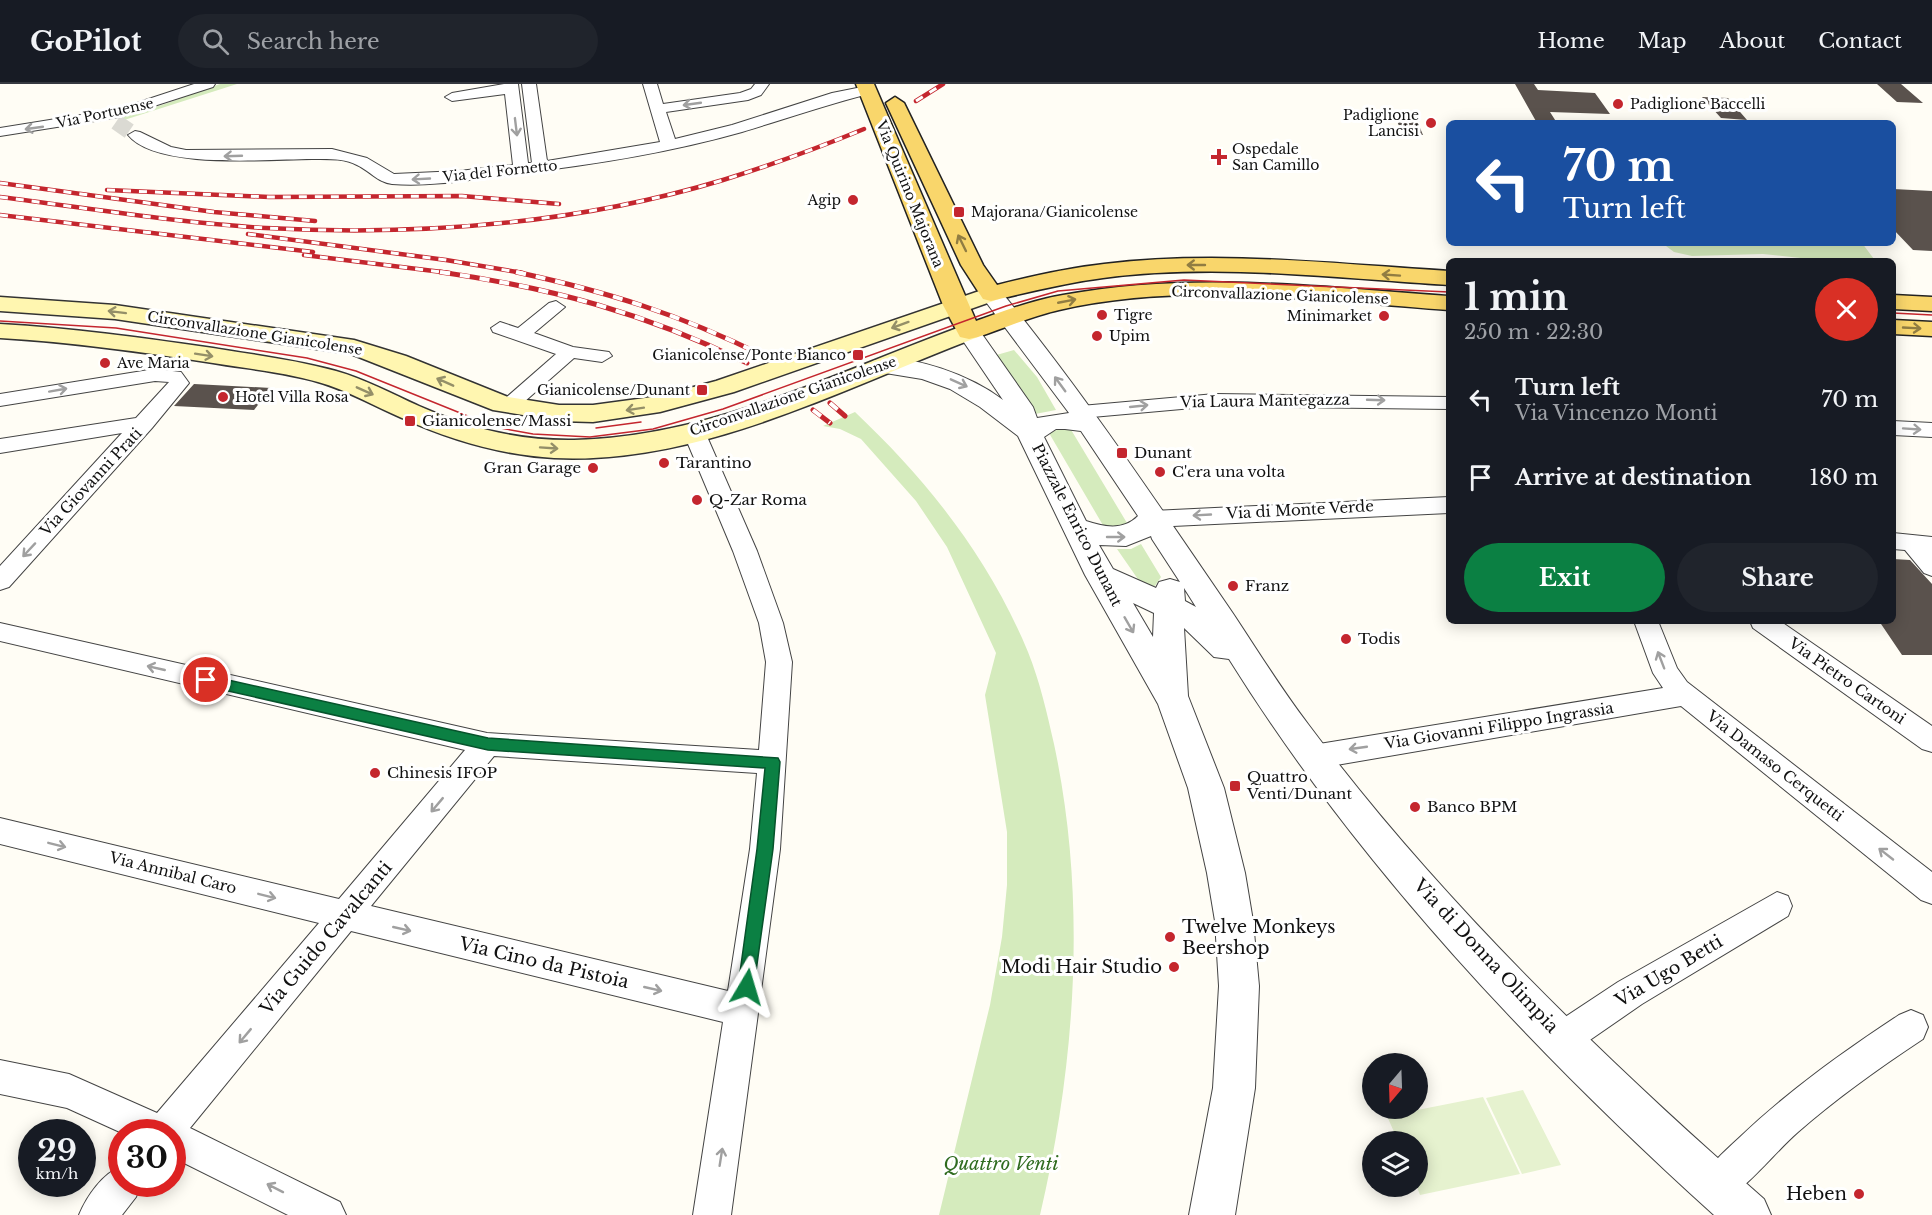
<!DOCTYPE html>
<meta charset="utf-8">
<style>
body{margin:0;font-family:"Libre Baskerville",serif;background:#20242c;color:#f1f3f6;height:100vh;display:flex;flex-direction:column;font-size:22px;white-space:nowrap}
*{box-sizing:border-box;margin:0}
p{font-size:20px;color:#9ea1a6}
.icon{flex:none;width:33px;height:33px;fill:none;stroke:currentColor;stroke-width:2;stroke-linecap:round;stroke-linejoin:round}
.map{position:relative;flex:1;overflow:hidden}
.sheet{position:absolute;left:1446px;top:174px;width:450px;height:366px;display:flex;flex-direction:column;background:#171b24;border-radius:9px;box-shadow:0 3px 15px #0003}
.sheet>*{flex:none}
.top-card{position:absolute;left:1446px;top:36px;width:450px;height:126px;border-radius:9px;box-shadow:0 3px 15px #0003;background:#1a4fa0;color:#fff;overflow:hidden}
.needle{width:39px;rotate:199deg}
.buttons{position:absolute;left:1362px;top:969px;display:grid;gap:12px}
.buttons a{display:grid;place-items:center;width:66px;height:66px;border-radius:50%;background:#171b24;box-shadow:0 3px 15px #0003;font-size:30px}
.speed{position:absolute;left:18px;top:1035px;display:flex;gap:12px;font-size:30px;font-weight:700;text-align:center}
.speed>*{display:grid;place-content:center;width:78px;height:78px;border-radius:50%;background:#171b24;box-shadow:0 3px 15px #0003;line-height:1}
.speed small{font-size:15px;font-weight:400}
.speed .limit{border:9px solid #d22;background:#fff;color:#111}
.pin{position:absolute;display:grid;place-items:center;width:51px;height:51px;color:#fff;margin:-26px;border:3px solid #fff;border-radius:50%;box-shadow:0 2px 6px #0007}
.me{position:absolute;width:66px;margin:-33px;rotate:7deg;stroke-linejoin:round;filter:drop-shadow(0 0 4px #0008)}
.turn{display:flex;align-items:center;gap:21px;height:126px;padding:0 18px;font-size:27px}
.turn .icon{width:78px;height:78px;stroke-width:2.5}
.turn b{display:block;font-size:42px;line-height:51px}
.round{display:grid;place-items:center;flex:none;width:63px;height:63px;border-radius:32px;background:#20242c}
.summary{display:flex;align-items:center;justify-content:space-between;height:102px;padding:0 18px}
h1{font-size:36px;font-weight:800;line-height:45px}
.button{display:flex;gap:12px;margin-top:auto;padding:12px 18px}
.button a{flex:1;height:69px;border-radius:36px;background:#0b8043;color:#fff;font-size:24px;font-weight:800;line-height:69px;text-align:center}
.button a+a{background:#20242c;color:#f1f3f6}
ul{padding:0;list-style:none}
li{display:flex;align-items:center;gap:18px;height:78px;padding:0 18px}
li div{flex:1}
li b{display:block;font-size:22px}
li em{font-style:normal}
header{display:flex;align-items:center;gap:36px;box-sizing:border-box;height:84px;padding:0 30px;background:#171b24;border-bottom:2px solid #363941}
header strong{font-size:28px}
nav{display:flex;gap:33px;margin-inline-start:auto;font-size:21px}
.search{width:420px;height:54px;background:#20242c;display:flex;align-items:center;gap:15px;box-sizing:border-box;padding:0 21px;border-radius:33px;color:#9ea1a6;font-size:22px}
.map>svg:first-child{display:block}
</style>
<header>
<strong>GoPilot</strong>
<div class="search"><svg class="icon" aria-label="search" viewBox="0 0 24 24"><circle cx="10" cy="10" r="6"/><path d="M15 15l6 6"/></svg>Search here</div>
<nav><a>Home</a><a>Map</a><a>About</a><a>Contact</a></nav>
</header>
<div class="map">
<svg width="1932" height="1131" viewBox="0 0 1932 1131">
<rect width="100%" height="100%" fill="#fffdf5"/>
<path fill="#d5ebbd" d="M 220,0 L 237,0 L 121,37 L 119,33 L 162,21 Z
M 1662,159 L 1862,159 L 1874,175 L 1828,177 L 1763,170 L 1692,172 L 1674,168 Z
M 1014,266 L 1037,293 L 1056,326 L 1035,330 L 993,272 Z
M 855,328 C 928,397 989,474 1028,568 C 1040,598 1047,629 1054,660 C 1087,814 1076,978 1040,1131 L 939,1131 L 990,921 L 1002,853 L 1007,801 L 1007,748 L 985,611 L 996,569 L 947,463 L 916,417 L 861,355 L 840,345 L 823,342 Z
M 1062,344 L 1070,344 L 1127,439 L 1124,443 L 1104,443 L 1049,349 Z
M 1141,460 L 1161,493 L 1155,502 L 1142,501 L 1117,465 L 1131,465 Z"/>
<path fill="#e6f2cf" d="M 1523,1006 L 1561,1081 L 1522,1090 L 1486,1014 Z
M 1483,1013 L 1520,1090 L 1420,1111 L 1417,1103 L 1418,1058 L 1398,1057 L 1387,1032 Z"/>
<path fill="#5a524d" d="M 1515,0 L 1534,0 L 1538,6 L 1595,9 L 1610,30 L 1550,28 L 1557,39 L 1537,39 Z
M 1877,0 L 1901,0 L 1923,19 L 1897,18 Z
M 1702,13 L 1728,14 L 1747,36 L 1721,34 Z
M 1393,26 L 1413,27 L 1423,51 L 1402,50 Z
M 1893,105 L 1932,107 L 1932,167 L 1913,166 L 1893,145 Z
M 194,300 L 271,304 L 254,326 L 174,322 Z
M 1893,475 L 1910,476 L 1932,500 L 1932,571 L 1902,571 L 1879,537 L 1893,537 Z"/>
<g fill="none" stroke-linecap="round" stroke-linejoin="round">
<path stroke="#dbdad3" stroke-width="16" stroke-dasharray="16 8" stroke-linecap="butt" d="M 116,38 L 135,51"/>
<g stroke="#444" stroke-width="2">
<path id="minor" d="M 194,0 L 215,0 L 213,3 L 120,33 L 0,52 L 0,44 L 118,25 Z
M 504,0 L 518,0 L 528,79 L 532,79 L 522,0 L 536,0 L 547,77 L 660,58 L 643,0 L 657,0 L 663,20 L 740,9 L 751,5 L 755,0 L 769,0 L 761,11 L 748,16 L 666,28 L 675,55 L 732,41 L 832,9 L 867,2 L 874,6 L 872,9 C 828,20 785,35 742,48 C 665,70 585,82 506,91 C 469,96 429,103 392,100 C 377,98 370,87 357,81 C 344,74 327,75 312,75 C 269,75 156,86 128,51 L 135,47 L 140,48 L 171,63 L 186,66 L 332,65 L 367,74 L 394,90 L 459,87 L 513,81 L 505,10 L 452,17 L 445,13 L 452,9 Z
M 556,217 L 565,223 L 534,249 L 573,263 L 609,268 L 612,272 L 602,278 L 574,274 L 515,326 L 501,326 L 498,322 L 501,318 L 556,270 L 493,248 L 491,244 L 500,238 L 518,244 L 549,219 Z
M 155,285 L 181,288 L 189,299 L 152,344 L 9,503 L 0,506 L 0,482 L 122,349 L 0,369 L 0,355 L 136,334 L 169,298 L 155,297 L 0,322 L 0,310 Z
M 1215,310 L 1449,313 L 1449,325 L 1215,322 L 1081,334 L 1074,333 L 1071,328 L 1074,323 L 1081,322 Z
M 1893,337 L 1932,339 L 1932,353 L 1893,351 Z
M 694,341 L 701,343 L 705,348 L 757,467 L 783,539 L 792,578 L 780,765 L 731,1131 L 693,1131 L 723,938 L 351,847 L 190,1044 L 340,1118 L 346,1131 L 288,1131 L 172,1073 L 172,1048 L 122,1049 L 67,1024 L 0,1010 L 0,976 L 69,990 L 157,1029 L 319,839 L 0,760 L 0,734 L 339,815 L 465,666 L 0,557 L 0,539 L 487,649 L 759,666 L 766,578 L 759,539 L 733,467 L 683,348 L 687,343 ZM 494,672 L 757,689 L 750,765 L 728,907 L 371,822 Z
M 1449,413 L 1449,429 L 1152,443 L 1144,441 L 1141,435 L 1144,429 L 1152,427 Z
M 1893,449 L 1932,453 L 1932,492 L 1924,489 L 1905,466 L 1893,465 Z
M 1634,537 L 1658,537 L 1677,584 L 1687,598 L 1932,788 L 1932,820 L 1921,816 L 1681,622 L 1313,685 L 1303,681 L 1299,673 L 1303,665 L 1313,661 L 1663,604 L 1653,589 Z
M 1750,537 L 1780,537 L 1932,642 L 1932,668 L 1922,665 L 1753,544 Z
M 1777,808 L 1788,812 L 1792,822 L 1788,832 L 1642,920 L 1574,967 L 1562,972 L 1550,967 L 1545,955 L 1550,943 L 1618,898 Z
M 1911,926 L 1923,931 L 1928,943 L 1923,955 C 1879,984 1837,1014 1798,1048 C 1774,1069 1742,1110 1716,1121 L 1703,1116 L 1698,1103 C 1706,1083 1723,1069 1739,1054 C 1788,1007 1843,968 1899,931 Z
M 122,1082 L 122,1100 L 141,1100 L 136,1113 L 122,1131 L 79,1131 C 87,1112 102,1090 122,1082 Z"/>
</g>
<g stroke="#444" stroke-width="2">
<path id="tertiary" d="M 991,203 L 999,205 C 1084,309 1158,420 1234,531 C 1258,567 1281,605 1308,640 C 1437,813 1602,973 1764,1115 L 1771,1131 L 1714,1131 C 1534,968 1358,782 1229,575 L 1214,573 L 1184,544 L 1188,612 L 1224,704 L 1245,789 L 1253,837 L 1259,902 L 1255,1004 L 1235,1131 L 1189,1131 L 1213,1004 L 1219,902 L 1215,837 L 1207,789 L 1188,704 L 1158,620 L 1085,491 L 1018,352 L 980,323 L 950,305 L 922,295 L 873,287 L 870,282 L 873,277 C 911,268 973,293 1003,316 L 957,248 L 961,243 L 977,243 L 1033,323 L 1037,334 L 1069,329 L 980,210 L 983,205 ZM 1065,345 L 1081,347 L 1138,432 C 1123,447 1104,443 1086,437 L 1044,353 L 1056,345 ZM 1151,452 L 1152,455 L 1180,498 L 1170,495 L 1159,498 L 1156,504 L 1113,485 L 1099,461 L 1126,462 ZM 1184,504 L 1196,523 L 1185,517 ZM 1133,519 L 1154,529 L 1153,553 Z"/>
</g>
<g stroke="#333" stroke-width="3">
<path id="secondary" d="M 991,203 L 999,205 L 1003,210 L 999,215 L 734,308 L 660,328 L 593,338 L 559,337 L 493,326 L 351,270 L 115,235 L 0,227 L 0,213 L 115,221 L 354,256 L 406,272 L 508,313 L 559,321 L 593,321 L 660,312 L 716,297 Z
M 0,240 C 72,244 143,254 213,264 C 255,271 296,276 336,287 C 365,295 392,310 419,322 C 468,344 520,357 574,356 C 710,353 835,289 960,243 L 969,241 L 978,243 L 981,248 L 978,253 C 843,304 702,381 554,374 C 502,371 450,356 402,334 C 374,322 347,306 318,298 C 284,288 248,285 213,279 C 142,268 71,258 0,254 Z"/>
</g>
<g stroke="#222" stroke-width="3">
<path id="primary" d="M 856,0 L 874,0 L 976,237 C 1004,227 1033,216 1063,211 C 1190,187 1321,203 1449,212 L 1449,226 C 1321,217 1186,197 1059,226 C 1032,232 1005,244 978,253 L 969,255 L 960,253 L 943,221 Z
M 895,13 L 904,19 L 983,181 L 997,201 C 1032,192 1068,184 1104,180 C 1218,166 1335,180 1449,187 L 1449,201 C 1335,194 1217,179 1103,194 C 1065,199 1028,208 991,217 L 983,215 L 961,181 L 886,19 Z
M 1893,211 L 1932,213 L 1932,227 L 1893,225 Z
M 1893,236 L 1932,238 L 1932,252 L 1893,250 Z"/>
</g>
<use href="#minor" fill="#fff" fill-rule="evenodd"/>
<use href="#tertiary" fill="#fff" fill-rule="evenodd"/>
<use href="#secondary" fill="#fff6b0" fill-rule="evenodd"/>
<use href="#primary" fill="#f9d66b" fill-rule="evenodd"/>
<path stroke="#c4262e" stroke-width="1.5" d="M 1893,229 L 1932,231
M 0,237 L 116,244 L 307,274 L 356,287 L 495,343 L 533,350 L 590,353 L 653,345 L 723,325 L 1006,222 L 1058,207 L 1184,196 L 1449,208
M 596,344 L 641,338"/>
<g stroke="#c4262e" stroke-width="4.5">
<path id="rail-far1" d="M 916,17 L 943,0
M 0,99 L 214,128 L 315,137
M 107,106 L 269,113 L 462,112 L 559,120
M 0,113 C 88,124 177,139 266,144 C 418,152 577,140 723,96 C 771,81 818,64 864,45
M 0,131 L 313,168
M 248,150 L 446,176 L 523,189
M 304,171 L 450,189"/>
</g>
<g stroke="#c4262e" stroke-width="5">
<path id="rail" d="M 440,188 C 552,204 645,229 747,279
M 516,188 C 608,208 679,230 764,272
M 830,319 L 845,332
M 813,326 L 830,339"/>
</g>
<use href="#rail-far1" stroke="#fff" stroke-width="3" stroke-dasharray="8" stroke-linecap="butt"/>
<use href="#rail" stroke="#fff" stroke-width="4" stroke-dasharray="10" stroke-linecap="butt"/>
</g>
<defs><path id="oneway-shaft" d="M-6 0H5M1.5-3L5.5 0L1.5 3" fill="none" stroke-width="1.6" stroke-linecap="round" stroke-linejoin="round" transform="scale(1.5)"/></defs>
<g stroke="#a0a0a0">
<use href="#oneway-shaft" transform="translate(692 20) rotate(172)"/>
<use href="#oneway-shaft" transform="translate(516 43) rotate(83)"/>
<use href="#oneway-shaft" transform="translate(34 44) rotate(172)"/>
<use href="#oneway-shaft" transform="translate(233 72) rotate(178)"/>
<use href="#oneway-shaft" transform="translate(421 95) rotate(177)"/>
<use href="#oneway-shaft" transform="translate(959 299) rotate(24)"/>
<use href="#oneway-shaft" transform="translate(1060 300) rotate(-126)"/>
<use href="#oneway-shaft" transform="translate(58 306) rotate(-10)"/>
<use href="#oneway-shaft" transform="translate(1376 316) rotate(2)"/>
<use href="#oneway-shaft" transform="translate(1139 322) rotate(-6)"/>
<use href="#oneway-shaft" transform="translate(1912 345) rotate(4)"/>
<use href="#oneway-shaft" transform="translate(1202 431) rotate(177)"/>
<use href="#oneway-shaft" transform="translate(1116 453)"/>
<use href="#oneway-shaft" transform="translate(29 466) rotate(133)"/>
<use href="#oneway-shaft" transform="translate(1129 541) rotate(60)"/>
<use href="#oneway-shaft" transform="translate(1661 576) rotate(-111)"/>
<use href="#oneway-shaft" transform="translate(156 584) rotate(-167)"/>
<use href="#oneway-shaft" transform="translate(1358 664) rotate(172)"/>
<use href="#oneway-shaft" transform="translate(437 721) rotate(130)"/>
<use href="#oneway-shaft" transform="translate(57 761) rotate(14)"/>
<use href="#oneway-shaft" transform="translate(1886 770) rotate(-142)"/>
<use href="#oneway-shaft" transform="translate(267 812) rotate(14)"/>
<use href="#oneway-shaft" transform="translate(402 845) rotate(13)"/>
<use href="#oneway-shaft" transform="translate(653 905) rotate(13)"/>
<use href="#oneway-shaft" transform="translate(245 952) rotate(130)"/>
<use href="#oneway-shaft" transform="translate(721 1073) rotate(-81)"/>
<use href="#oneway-shaft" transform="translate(275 1104) rotate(-153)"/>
</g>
<g stroke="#917d42">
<use href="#oneway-shaft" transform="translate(962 159) rotate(-116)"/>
<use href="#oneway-shaft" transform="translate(1196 181) rotate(180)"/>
<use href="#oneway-shaft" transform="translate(1391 191) rotate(-176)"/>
<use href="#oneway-shaft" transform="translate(1067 217) rotate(-11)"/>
<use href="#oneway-shaft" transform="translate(1912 244) rotate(3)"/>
</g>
<g stroke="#948f68">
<use href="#oneway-shaft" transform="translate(117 228) rotate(-173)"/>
<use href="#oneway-shaft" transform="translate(900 241) rotate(160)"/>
<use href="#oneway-shaft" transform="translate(204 271) rotate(9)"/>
<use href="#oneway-shaft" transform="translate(445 298) rotate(-156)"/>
<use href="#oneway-shaft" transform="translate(365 307) rotate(24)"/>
<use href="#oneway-shaft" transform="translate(635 325) rotate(171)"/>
<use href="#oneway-shaft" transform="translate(549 364) rotate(4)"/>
</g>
<path fill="#0b8043" stroke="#07532c" stroke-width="1.5" d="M 206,591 L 488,654 L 778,674 L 780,678 L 773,765 L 753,909 L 747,912 L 740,909 L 738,903 L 757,765 L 765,684 L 488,666 L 206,602 L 199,596 Z"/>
<g fill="#c4262e" stroke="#fff" stroke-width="2">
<circle cx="1618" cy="20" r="6"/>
<circle cx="1431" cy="39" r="6"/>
<path d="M1216 64h6v6h6v6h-6v6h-6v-6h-6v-6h6z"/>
<circle cx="853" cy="116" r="6"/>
<rect x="953" y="122" width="12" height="12" rx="3"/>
<circle cx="1102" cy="231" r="6"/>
<circle cx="1384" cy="232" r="6"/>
<circle cx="1097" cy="252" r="6"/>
<rect x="852" y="265" width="12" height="12" rx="3"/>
<circle cx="105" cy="279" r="6"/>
<rect x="696" y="300" width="12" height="12" rx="3"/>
<circle cx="223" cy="313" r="6"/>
<rect x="404" y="331" width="12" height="12" rx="3"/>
<rect x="1116" y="363" width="12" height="12" rx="3"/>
<circle cx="664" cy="379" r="6"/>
<circle cx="593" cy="384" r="6"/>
<circle cx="1160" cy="388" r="6"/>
<circle cx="697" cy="416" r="6"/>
<circle cx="1233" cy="502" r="6"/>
<circle cx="1346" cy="555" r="6"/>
<circle cx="375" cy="689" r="6"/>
<rect x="1229" y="696" width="12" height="12" rx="3"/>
<circle cx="1415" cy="723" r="6"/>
<circle cx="1170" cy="853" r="6"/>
<circle cx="1174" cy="883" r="6"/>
<circle cx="1859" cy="1110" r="6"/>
</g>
<g text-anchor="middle" stroke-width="6" stroke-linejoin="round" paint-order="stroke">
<g font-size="14" fill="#111" stroke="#fff" text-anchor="start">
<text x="1630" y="25">Padiglione Baccelli</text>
<text x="1419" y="36" text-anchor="end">Padiglione<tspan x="1419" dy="16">Lancisi</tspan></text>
<text x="1232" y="70">Ospedale<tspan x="1232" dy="16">San Camillo</tspan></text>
<text x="841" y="121" text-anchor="end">Agip</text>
<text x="971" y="133">Majorana/Gianicolense</text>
<text x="1114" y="236">Tigre</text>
<text x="1372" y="237" text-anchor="end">Minimarket</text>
<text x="1109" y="257">Upim</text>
<text x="846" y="276" text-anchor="end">Gianicolense/Ponte Bianco</text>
<text x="117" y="284">Ave Maria</text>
<text x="690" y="311" text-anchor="end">Gianicolense/Dunant</text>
<text x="235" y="318">Hotel Villa Rosa</text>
</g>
<g font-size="14" fill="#111" stroke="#fff">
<text transform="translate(105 29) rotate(-12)" y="5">Via Portuense</text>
<text transform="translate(500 87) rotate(-6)" y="5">Via del Fornetto</text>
<text transform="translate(910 110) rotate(68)" y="5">Via Quirino Majorana</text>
<text transform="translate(1280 211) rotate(2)" y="5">Circonvallazione Gianicolense</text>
<text transform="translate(255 249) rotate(9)" y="5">Circonvallazione Gianicolense</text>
<text transform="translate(793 312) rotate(-19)" y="5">Circonvallazione Gianicolense</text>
</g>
<g font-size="15" fill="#111" stroke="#fff">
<text transform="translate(1265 317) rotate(-1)" y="5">Via Laura Mantegazza</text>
<text transform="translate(91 398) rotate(-47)" y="5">Via Giovanni Prati</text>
<text transform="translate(1300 426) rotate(-3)" y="5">Via di Monte Verde</text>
<text transform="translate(1077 441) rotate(63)" y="5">Piazzale Enrico Dunant</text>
<text transform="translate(1847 597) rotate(35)" y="5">Via Pietro Cartoni</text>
<text transform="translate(1499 642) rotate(-9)" y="5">Via Giovanni Filippo Ingrassia</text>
<text transform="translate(1775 682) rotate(38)" y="5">Via Damaso Cerquetti</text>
<text transform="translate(173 789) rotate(14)" y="5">Via Annibal Caro</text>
</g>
<g font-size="15" fill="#111" stroke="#fff" text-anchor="start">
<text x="422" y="342">Gianicolense/Massi</text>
<text x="1134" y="374">Dunant</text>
<text x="676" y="384">Tarantino</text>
<text x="581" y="389" text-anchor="end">Gran Garage</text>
<text x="1172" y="393">C'era una volta</text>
<text x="709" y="421">Q-Zar Roma</text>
<text x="1245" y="507">Franz</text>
<text x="1358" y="560">Todis</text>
<text x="387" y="694">Chinesis IFOP</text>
<text x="1247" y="698">Quattro<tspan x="1247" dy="17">Venti/Dunant</tspan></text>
<text x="1427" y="728">Banco BPM</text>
</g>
<g font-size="18" fill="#111" stroke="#fff" text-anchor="end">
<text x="1182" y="849" text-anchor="start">Twelve Monkeys<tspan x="1182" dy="21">Beershop</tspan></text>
<text x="1162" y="889">Modi Hair Studio</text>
<text x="1847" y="1116">Heben</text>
</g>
<g font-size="18" fill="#111" stroke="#fff">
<text transform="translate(326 854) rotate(-50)" y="6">Via Guido Cavalcanti</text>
<text transform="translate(1486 872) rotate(47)" y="6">Via di Donna Olimpia</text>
<text transform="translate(544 879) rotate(13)" y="6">Via Cino da Pistoia</text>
<text transform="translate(1669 887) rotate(-31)" y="6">Via Ugo Betti</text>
</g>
<g font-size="18" font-style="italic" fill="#2f6b1f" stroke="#fff">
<text x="1001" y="1086">Quattro Venti</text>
</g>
</g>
</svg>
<div class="buttons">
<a><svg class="needle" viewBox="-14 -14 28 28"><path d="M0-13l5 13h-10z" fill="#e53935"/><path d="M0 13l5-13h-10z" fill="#9ea1a6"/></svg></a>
<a><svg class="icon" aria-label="layers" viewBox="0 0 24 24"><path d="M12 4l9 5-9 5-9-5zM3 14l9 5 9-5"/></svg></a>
</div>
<div class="speed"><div>29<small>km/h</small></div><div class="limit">30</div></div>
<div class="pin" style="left:206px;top:596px;background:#d93025"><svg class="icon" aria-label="arrive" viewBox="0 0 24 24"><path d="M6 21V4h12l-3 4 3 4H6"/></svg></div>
<svg class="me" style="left:747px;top:903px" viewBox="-20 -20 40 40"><path d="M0-17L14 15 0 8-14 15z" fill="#0b8043" stroke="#fff" stroke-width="4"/></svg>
<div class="top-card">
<div class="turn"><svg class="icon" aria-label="left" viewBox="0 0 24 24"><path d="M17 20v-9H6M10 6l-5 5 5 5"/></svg><div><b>70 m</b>Turn left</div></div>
</div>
<section class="sheet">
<div class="summary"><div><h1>1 min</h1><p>250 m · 22:30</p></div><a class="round" style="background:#d93025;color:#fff"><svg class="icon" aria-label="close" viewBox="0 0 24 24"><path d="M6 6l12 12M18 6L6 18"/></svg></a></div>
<ul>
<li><svg class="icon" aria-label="left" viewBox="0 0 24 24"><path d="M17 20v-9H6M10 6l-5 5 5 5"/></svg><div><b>Turn left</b><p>Via Vincenzo Monti</p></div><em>70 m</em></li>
<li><svg class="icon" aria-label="arrive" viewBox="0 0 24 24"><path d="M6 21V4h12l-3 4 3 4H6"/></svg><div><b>Arrive at destination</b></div><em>180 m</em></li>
</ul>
<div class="button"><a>Exit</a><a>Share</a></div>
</section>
</div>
